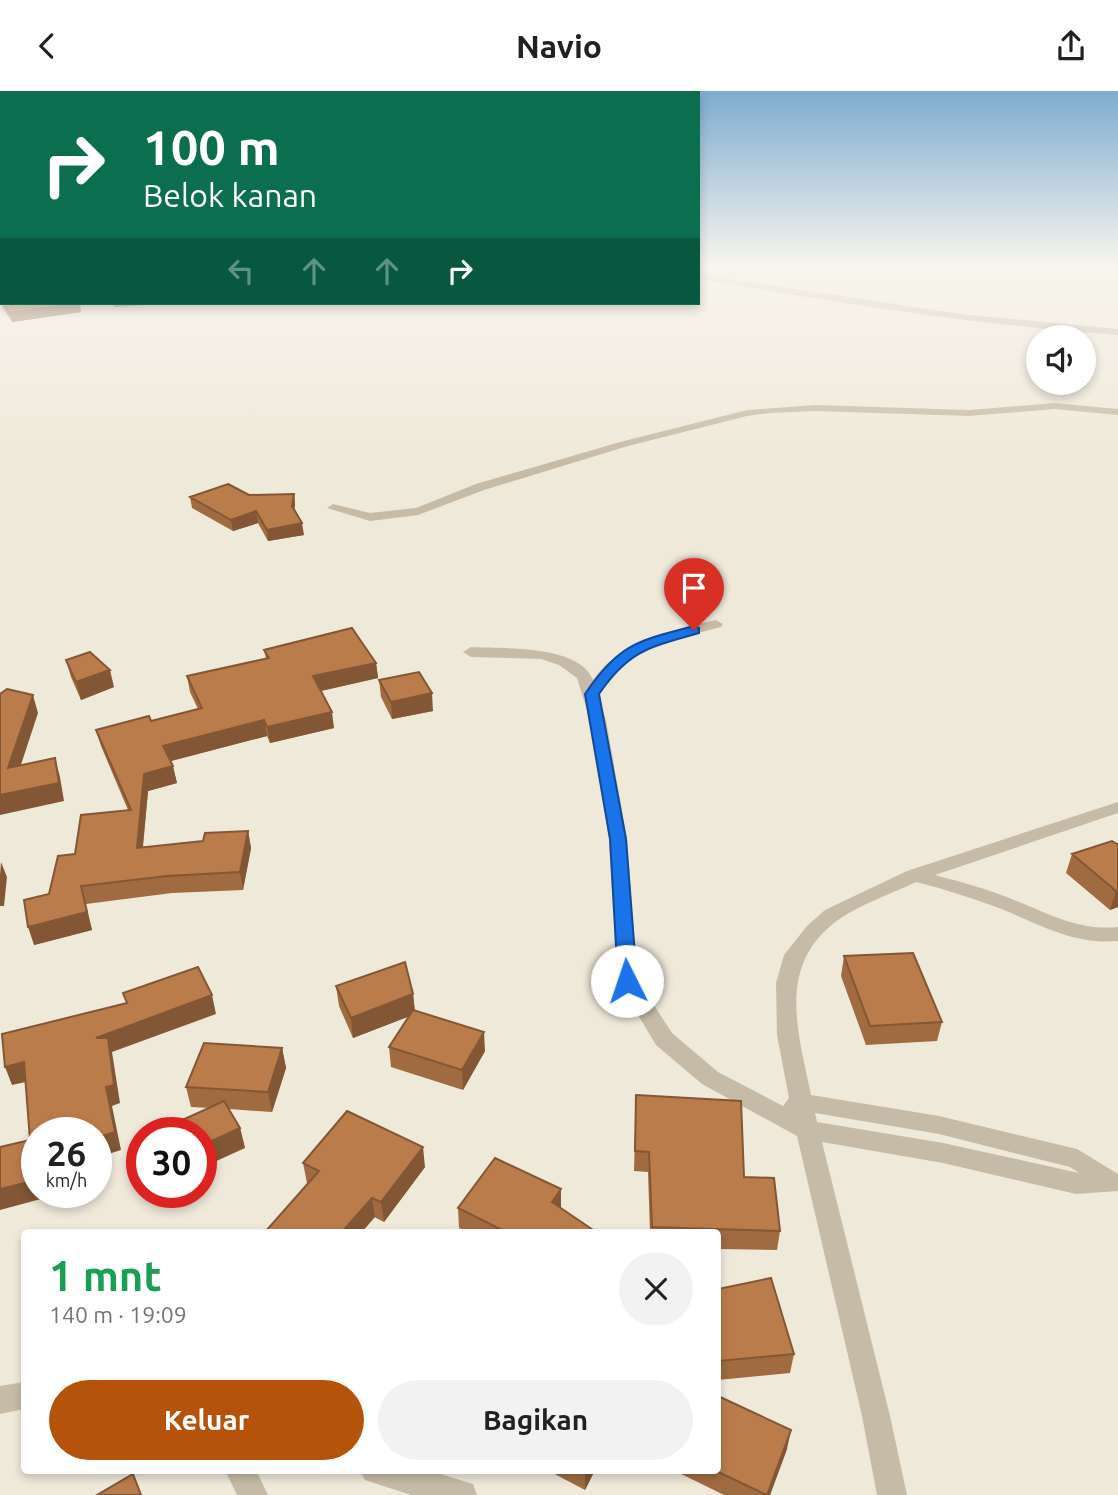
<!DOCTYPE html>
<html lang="id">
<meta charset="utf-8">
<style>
body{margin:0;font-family:Ubuntu,sans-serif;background:#f2f2f2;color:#202124;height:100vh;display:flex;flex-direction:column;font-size:26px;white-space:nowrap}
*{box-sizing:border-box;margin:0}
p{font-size:23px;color:#757577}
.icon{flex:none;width:38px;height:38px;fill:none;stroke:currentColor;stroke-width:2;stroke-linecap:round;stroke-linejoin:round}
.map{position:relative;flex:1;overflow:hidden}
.details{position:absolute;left:21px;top:1138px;width:700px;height:245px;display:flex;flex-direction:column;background:#fff;border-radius:7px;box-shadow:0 4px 10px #0003}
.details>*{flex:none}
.guide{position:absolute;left:0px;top:0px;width:700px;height:214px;box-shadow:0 4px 10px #0003;background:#0b6e4f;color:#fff;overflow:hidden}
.buttons{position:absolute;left:1026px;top:234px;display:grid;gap:14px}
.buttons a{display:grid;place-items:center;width:70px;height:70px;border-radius:50%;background:#fff;box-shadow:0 4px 10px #0003;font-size:35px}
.speed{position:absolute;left:21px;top:1026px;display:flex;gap:14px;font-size:35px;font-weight:700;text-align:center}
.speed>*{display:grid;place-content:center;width:91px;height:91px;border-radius:50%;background:#fff;box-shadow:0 4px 10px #0003;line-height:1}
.speed small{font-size:18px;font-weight:400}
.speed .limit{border:10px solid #d22;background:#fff;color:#111}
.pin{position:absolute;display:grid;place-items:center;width:60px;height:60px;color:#fff;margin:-72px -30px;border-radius:50% 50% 50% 0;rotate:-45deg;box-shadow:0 0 7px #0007}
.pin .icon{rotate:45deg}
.me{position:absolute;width:77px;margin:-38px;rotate:356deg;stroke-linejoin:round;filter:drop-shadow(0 0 5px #0008)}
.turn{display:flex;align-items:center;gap:24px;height:147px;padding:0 28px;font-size:32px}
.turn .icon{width:91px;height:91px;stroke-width:2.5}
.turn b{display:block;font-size:49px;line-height:60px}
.lanes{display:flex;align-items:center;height:66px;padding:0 28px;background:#0003;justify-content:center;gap:35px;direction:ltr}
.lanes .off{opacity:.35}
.round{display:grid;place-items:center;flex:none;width:74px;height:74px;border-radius:37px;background:#f2f2f2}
.headline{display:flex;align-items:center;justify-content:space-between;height:119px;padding:0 28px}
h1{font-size:42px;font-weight:700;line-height:52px;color:#1e9e55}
.action{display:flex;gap:14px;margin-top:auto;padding:14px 28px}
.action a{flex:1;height:80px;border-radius:42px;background:#b45309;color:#fff;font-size:28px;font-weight:700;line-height:80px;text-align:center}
.action a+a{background:#f2f2f2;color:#202124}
header{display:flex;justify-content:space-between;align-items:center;height:91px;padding:0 28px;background:#fff;font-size:32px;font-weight:700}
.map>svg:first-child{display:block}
</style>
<header><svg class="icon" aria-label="back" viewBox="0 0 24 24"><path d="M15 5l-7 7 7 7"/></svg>Navio<svg class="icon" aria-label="share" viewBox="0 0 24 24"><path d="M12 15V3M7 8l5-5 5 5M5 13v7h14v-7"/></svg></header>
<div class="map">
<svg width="1118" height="1404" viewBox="0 0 1118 1404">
<rect width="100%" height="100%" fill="#efe9da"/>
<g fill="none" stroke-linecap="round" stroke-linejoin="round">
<path fill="#c6bba7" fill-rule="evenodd" d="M 698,183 L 960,223 L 1118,238 L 1118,244 C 977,234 838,212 698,188 Z
M 1054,312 L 1118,318 L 1118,324 L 1054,318 L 969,325 L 815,320 L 770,322 L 747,325 L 628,355 L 484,399 L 418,424 L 370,430 L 327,417 L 333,413 L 370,422 L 416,417 L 476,393 L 620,351 L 747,319 L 815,314 L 969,319 Z
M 716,529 L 723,533 L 721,536 C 664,551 633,553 598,605 L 606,629 L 627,748 L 637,888 L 672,942 L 718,981 L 783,1015 L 789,1007 L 777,944 L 776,892 L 784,864 L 807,835 L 825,819 L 907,780 L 1118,711 L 1118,722 L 935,784 C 961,791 988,798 1014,809 C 1050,823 1078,840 1118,836 L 1118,850 C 1073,854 1039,833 999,817 C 972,807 944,798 916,791 C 891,803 861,813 838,829 C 776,874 798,940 811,1004 L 939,1025 L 1077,1058 L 1118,1083 L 1118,1100 L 1076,1103 L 943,1072 L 822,1051 L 890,1325 L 907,1404 L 877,1404 L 862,1325 L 797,1045 L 702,993 L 656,954 L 617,889 L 609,748 L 590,629 L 577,587 L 559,574 L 541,568 L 471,566 L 463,561 L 471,556 C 503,558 579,553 593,589 C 622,548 670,540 716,529 ZM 815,1022 L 939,1043 L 1070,1076 L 1079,1082 L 943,1052 L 817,1031 Z
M 24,1291 L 24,1318 L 0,1323 L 0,1295 Z
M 225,1379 L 256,1379 L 268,1404 L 237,1404 Z
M 360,1379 L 427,1379 L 473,1393 L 477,1404 L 411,1404 L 365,1389 Z"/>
</g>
<path fill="#a16b41" d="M 0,176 L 2,176 L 2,212 L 79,212 L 81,221 L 12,231 L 0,212 Z
M 294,403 L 295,414 L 294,419 L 304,444 L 268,450 L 258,432 L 233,440 L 192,417 L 190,406 Z
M 264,559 L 376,572 L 378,587 L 321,600 L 334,637 L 270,652 L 267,645 L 171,670 L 177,692 L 148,700 L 143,756 L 203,750 L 248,740 L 251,757 L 243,799 L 172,802 L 86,813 L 92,839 L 34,854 L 49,803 L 75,763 L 128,719 L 101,655 L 96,639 L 151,630 L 198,618 L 190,601 L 187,585 L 266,568 Z
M 66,569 L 114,596 L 81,609 L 71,586 Z
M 379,589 L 433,620 L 392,628 L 381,606 Z
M 1112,750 L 1118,816 L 1110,819 L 1066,782 L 1072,763 Z
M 844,865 L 942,931 L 937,950 L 866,954 L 841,885 Z
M 336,895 L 413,903 L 415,920 L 485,960 L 463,999 L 391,976 L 389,956 L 410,925 L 353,947 L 339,915 Z
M 282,957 L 286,977 L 272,1021 L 229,1018 L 240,1037 L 245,1057 L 210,1017 L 191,1016 L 186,996 Z
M 636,1004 L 744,1086 L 780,1140 L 777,1159 L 718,1158 L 718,1141 L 650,1141 L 648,1081 L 634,1080 Z
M 303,1072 L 425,1076 L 384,1131 L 307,1092 Z
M 458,1117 L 561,1117 L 596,1141 L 468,1141 L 459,1137 Z
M 718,1198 L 794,1263 L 790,1282 L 718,1289 Z
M 787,1358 L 770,1404 L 724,1404 L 673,1379 L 718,1379 Z
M 547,1379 L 595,1379 L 585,1399 Z"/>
<path fill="#835735" d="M 79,212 L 81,221 L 12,231 L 10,222 Z
M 113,212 L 175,212 L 114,216 Z
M 294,403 L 295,414 L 293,426 L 292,415 Z
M 256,420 L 258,432 L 233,440 L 231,429 Z
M 302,432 L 304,444 L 268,450 L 267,439 Z
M 376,572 L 378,587 L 316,601 L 313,585 Z
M 110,579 L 114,596 L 81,609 L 76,591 Z
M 432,602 L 433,620 L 392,628 L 391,611 Z
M 33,604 L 38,622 L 14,695 L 8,677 Z
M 332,621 L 334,637 L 270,652 L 267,636 Z
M 264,629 L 267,645 L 167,671 L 163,655 Z
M 55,667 L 60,686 L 64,710 L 0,724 L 0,704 Z
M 173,675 L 177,692 L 148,700 L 141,774 L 137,757 L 144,683 Z
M 248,740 L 251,757 L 243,799 L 240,781 Z
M 1,771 L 7,786 L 4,815 L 0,815 L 0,784 Z
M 81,795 L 92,839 L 34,854 L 28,836 Z
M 1118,799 L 1118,816 L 1110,819 L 1116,800 Z
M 413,903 L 415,923 L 353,947 L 351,927 Z
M 212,904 L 216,923 L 112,961 L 120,1012 L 112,1015 L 121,1059 L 96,1067 L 96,947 Z
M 484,941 L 485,960 L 463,999 L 462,979 Z
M 282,957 L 286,977 L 272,1021 L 268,1001 Z
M 24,971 L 30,990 L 12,994 L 5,976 Z
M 240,1037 L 245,1057 L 201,1077 L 201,1055 Z
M 423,1056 L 425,1076 L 384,1131 L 381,1111 Z
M 37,1089 L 37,1101 L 51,1101 L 52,1105 L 0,1119 L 0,1098 Z
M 561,1098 L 561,1118 L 552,1111 Z
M 372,1107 L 375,1126 L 362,1141 L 342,1141 Z
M 791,1339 L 787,1358 L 770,1404 L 767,1404 Z
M 586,1379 L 595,1379 L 585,1399 L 585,1380 Z"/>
<path fill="#bb7c4c" stroke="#835735" stroke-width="2" d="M 0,176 L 2,176 L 2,209 L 0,206 Z
M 3,212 L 79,212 L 10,222 Z
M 228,393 L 249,404 L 294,403 L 292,415 L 302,432 L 267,439 L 256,420 L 231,429 L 190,406 Z
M 352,537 L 376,572 L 313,585 L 332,621 L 267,636 L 264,629 L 163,655 L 173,675 L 144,683 L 137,757 L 203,750 L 205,742 L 248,740 L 240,781 L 167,785 L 81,795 L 87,821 L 28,836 L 24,809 L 49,803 L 58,765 L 75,763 L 81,724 L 131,719 L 96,639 L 149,625 L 151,630 L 202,617 L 187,585 L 269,567 L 264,559 Z
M 90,561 L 110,579 L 76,591 L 66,569 Z
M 419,581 L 432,602 L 391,611 L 379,589 Z
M 7,598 L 33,604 L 8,677 L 55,667 L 59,692 L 0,704 L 0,603 Z
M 1112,750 L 1117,753 L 1118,753 L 1118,799 L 1116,800 L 1072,763 Z
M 913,862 L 942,931 L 870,935 L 844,865 Z
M 405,871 L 413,903 L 351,927 L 336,895 Z
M 198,876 L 212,904 L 96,947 L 108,947 L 114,994 L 106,996 L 115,1041 L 96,1047 L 96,1041 L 37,1041 L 37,1089 L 0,1098 L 0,1056 L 30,1049 L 24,971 L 5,976 L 2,943 L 127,912 L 123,902 Z
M 413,919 L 484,941 L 462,979 L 389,956 Z
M 204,952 L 282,957 L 268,1001 L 186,996 Z
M 636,1004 L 741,1010 L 744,1086 L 774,1087 L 780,1140 L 652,1136 L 649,1061 L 635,1060 Z
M 224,1010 L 240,1037 L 201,1055 L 201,1041 L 156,1041 Z
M 347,1020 L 423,1056 L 381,1111 L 372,1107 L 342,1141 L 265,1141 L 319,1080 L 303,1072 Z
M 495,1067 L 561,1098 L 552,1111 L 596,1141 L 506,1141 L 458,1117 Z
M 771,1187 L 794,1263 L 718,1270 L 718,1198 Z
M 718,1305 L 791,1339 L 767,1404 L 714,1379 L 718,1379 Z
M 133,1383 L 141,1404 L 97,1404 Z"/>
<linearGradient id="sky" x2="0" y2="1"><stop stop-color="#7daccf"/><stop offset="0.47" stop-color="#f8f5ee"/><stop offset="1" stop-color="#f8f5ee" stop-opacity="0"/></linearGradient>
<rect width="1118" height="372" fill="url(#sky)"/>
<path fill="#1a73e8" stroke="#114b97" stroke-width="2" d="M 694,535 L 699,537 L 699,542 C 650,556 629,559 599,603 L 626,748 L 637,890 L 634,894 L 621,894 L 618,890 L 610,748 L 585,603 C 619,553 637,550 694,535 Z"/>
</svg>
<div class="buttons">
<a><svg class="icon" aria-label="sound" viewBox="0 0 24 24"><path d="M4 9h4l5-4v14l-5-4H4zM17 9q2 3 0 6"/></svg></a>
</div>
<div class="speed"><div>26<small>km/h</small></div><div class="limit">30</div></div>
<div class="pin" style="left:694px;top:539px;background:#d93025"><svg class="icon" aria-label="arrive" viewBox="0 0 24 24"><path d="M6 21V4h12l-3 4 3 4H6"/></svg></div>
<svg class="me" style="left:627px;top:890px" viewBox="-20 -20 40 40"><circle r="19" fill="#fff"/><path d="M0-13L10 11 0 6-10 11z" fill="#1a73e8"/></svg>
<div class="guide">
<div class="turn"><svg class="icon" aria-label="right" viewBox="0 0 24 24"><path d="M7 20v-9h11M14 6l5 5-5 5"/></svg><div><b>100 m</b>Belok kanan</div></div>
<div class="lanes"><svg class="icon off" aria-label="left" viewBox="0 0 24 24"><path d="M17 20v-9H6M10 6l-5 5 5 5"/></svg><svg class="icon off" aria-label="ahead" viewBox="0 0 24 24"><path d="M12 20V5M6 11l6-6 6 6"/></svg><svg class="icon off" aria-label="ahead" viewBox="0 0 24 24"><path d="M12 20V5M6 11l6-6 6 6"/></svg><svg class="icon" aria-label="right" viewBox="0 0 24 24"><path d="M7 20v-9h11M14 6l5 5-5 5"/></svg></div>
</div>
<section class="details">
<div class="headline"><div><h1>1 mnt</h1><p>140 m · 19:09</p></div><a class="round"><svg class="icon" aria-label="close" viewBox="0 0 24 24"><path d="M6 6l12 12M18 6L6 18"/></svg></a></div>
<div class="action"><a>Keluar</a><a>Bagikan</a></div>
</section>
</div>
